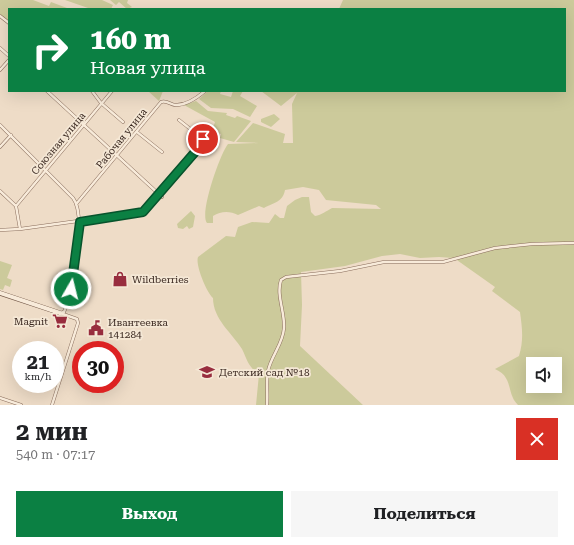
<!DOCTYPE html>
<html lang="ru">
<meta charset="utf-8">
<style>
body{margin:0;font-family:"Roboto Serif",serif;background:#f6f6f6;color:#202124;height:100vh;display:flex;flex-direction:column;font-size:15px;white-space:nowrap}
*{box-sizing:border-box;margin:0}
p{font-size:13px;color:#757577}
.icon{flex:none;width:22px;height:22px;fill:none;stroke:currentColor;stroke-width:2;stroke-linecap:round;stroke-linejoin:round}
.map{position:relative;height:405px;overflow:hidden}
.sheet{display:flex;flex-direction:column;background:#fff;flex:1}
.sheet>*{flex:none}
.top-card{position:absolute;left:8px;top:8px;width:558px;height:84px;border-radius:0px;box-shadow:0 4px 16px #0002;background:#0b8043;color:#fff;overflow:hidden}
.tools{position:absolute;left:526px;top:357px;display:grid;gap:8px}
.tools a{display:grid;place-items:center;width:36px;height:36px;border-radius:0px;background:#fff;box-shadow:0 4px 16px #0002;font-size:20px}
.speed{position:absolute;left:12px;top:341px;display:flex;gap:8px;font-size:20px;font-weight:700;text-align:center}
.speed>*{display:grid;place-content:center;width:52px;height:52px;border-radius:50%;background:#fff;box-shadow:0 4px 16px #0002;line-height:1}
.speed small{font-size:10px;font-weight:400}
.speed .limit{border:6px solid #d22;background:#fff;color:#111}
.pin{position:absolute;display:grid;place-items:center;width:34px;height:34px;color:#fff;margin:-17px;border:2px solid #fff;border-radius:50%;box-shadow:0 1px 4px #0007}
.me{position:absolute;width:44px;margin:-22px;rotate:8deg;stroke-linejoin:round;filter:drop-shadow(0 0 3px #0008)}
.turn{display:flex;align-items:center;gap:14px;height:84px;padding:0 16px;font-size:18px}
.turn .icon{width:52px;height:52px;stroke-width:2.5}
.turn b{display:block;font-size:28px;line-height:34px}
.round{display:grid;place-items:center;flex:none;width:42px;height:42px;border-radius:0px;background:#f6f6f6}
.overview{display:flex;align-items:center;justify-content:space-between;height:68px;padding:0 16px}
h1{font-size:24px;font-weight:700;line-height:30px}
.button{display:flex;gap:8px;margin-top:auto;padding:8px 16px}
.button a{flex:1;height:46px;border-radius:0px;background:#0b8043;color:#fff;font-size:16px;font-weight:700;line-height:46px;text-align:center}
.button a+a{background:#f6f6f6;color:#202124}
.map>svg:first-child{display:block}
</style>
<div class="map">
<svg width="574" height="405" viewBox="0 0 574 405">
<rect width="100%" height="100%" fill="#eedcc7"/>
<path fill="#ccca9b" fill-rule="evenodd" d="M 0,0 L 33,0 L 49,6 L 51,2 L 67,8 L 67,9 L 9,9 L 9,23 L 0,16 Z
M 65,0 L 102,0 L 113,5 L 111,9 L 91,9 Z
M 110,0 L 128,0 L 127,3 L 132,7 L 127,9 L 119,2 L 116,5 Z
M 343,0 L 574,0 L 574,405 L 518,405 C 506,394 514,377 495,369 L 519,356 C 524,340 522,327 520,312 L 492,291 L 495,287 L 454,258 L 439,257 L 420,258 L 400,254 L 382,256 L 345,266 L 301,272 L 302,305 L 300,346 L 363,405 L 256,405 L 259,374 C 248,367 247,359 242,349 C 232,333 213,319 213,298 C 207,293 195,265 198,257 L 226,236 L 235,237 L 238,227 L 252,222 L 269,223 L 275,214 L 280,218 L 284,218 L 287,206 L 295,200 L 302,197 L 309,197 L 311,212 L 315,216 C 322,215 326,211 332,208 L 381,209 L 376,205 L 326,200 L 319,190 L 303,187 L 285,190 C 283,202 273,203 264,208 L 259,206 L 238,215 C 230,211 221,211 213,216 L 213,223 L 207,223 C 199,214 220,154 228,144 L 259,143 L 236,142 L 253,123 L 285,134 L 283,143 L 293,143 L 292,104 L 297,93 L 281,106 L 261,91 L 565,91 L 565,9 L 339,9 ZM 533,364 L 555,364 L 555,386 L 533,386 Z
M 148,91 L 163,91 L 159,101 Z
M 208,91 L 221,91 L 220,94 L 231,97 L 233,91 L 243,91 L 240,96 L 257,106 L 250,117 L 233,109 L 211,108 L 199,99 Z
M 196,101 L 208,111 L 227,113 L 226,115 L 235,118 L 237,116 L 251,121 L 234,142 L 220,138 L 221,134 L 212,131 L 215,122 L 184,105 Z
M 274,114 L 280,119 L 271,127 L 261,122 L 261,119 Z
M 191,211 L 195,216 L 193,227 L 189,229 L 187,226 L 183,229 L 178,228 L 177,224 Z
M 0,261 L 12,265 L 7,278 L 12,280 L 10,287 L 5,285 L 3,290 L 0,289 Z"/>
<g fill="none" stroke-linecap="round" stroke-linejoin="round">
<g stroke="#896d5c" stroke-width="3.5">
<path id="street" d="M 0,16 L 9,23
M 0,48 L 9,56
M 0,70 L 9,60
M 47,91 L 162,197
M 92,91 L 101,103 L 123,122
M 0,125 L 73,198 C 87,216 73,291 64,312 L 60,313
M 137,132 L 162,152
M 0,147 L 11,135
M 0,191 L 16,206 L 20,229
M 77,203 L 161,102 C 167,100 171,105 176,105 C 187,105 198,97 205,91
M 16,206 L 112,91
M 0,230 L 20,229 L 143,212 L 203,142 L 203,139 L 179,120
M 0,398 L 21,405
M 52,405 L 78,323 L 77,319 L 60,313
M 267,405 C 268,394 266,382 268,371 C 271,356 283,344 284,328 C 285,312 276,295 281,280 L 286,277 L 340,271 L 384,262 L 443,262 L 495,248 L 532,244 L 574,243"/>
</g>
<g stroke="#6b4f3f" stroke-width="5">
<path id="secondary" d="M 0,293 L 60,313"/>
</g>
<use href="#street" stroke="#f8ebda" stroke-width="2.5"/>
<use href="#secondary" stroke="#f8ebda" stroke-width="4"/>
</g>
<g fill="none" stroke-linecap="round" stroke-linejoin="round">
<g stroke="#07532c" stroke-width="10">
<path id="route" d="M 71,289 L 80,222 L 143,212 L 202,144 L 203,139"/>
</g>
<use href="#route" stroke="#0b8043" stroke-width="7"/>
</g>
<defs>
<g id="shop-bare" transform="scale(1.2)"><path d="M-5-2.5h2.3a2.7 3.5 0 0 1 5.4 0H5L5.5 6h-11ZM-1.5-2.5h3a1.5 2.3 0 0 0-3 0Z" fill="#982d3e" stroke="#f5e8d6" stroke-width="2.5" paint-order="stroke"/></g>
<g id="supermarket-bare" transform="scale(1.2)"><path d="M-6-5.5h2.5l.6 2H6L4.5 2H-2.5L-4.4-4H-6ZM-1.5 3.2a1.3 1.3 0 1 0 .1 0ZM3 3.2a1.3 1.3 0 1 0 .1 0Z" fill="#982d3e" stroke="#f5e8d6" stroke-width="2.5" paint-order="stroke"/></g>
<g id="civic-bare" transform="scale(1.2)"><path d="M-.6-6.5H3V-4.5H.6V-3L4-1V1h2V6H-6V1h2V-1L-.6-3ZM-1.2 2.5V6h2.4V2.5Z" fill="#982d3e" stroke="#f5e8d6" stroke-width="2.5" paint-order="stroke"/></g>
<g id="school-bare" transform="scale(1.2)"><path d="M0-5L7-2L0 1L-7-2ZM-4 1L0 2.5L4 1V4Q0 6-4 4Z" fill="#982d3e" stroke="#f5e8d6" stroke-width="2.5" paint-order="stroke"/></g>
</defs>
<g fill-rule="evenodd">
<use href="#shop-bare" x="120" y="279"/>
<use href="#supermarket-bare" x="60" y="321"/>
<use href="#civic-bare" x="96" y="328"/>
<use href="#school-bare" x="207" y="372"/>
</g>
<g text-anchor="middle" stroke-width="3.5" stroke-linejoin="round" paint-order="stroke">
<g font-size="10" fill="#3a2820" stroke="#f5e8d6">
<text transform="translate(121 138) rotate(-51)" y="4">Рабочая улица</text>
<text transform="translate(58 143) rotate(-50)" y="4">Союзная улица</text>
</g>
<g font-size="10" fill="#3a2820" stroke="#f5e8d6" text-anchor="start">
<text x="132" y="283">Wildberries</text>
<text x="48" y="325" text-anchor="end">Magnit</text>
<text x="108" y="326">Ивантеевка<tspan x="108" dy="12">141284</tspan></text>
<text x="219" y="376">Детский сад №18</text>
</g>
</g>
</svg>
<div class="tools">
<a><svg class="icon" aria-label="sound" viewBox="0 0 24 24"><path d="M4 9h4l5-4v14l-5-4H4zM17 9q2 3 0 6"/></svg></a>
</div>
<div class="speed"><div>21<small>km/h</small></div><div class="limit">30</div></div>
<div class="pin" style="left:203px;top:139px;background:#d93025"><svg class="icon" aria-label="arrive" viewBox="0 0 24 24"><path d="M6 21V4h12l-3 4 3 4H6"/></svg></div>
<svg class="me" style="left:71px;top:289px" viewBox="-20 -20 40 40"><circle r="17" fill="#0b8043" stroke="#fff" stroke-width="3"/><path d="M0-11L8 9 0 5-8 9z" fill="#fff"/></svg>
<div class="top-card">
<div class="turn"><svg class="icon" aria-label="right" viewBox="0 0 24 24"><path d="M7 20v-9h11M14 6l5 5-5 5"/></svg><div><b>160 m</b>Новая улица</div></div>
</div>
</div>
<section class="sheet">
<div class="overview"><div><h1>2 мин</h1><p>540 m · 07:17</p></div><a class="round" style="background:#d93025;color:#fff"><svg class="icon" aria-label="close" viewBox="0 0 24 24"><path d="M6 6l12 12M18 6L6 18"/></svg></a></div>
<div class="button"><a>Выход</a><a>Поделиться</a></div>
</section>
